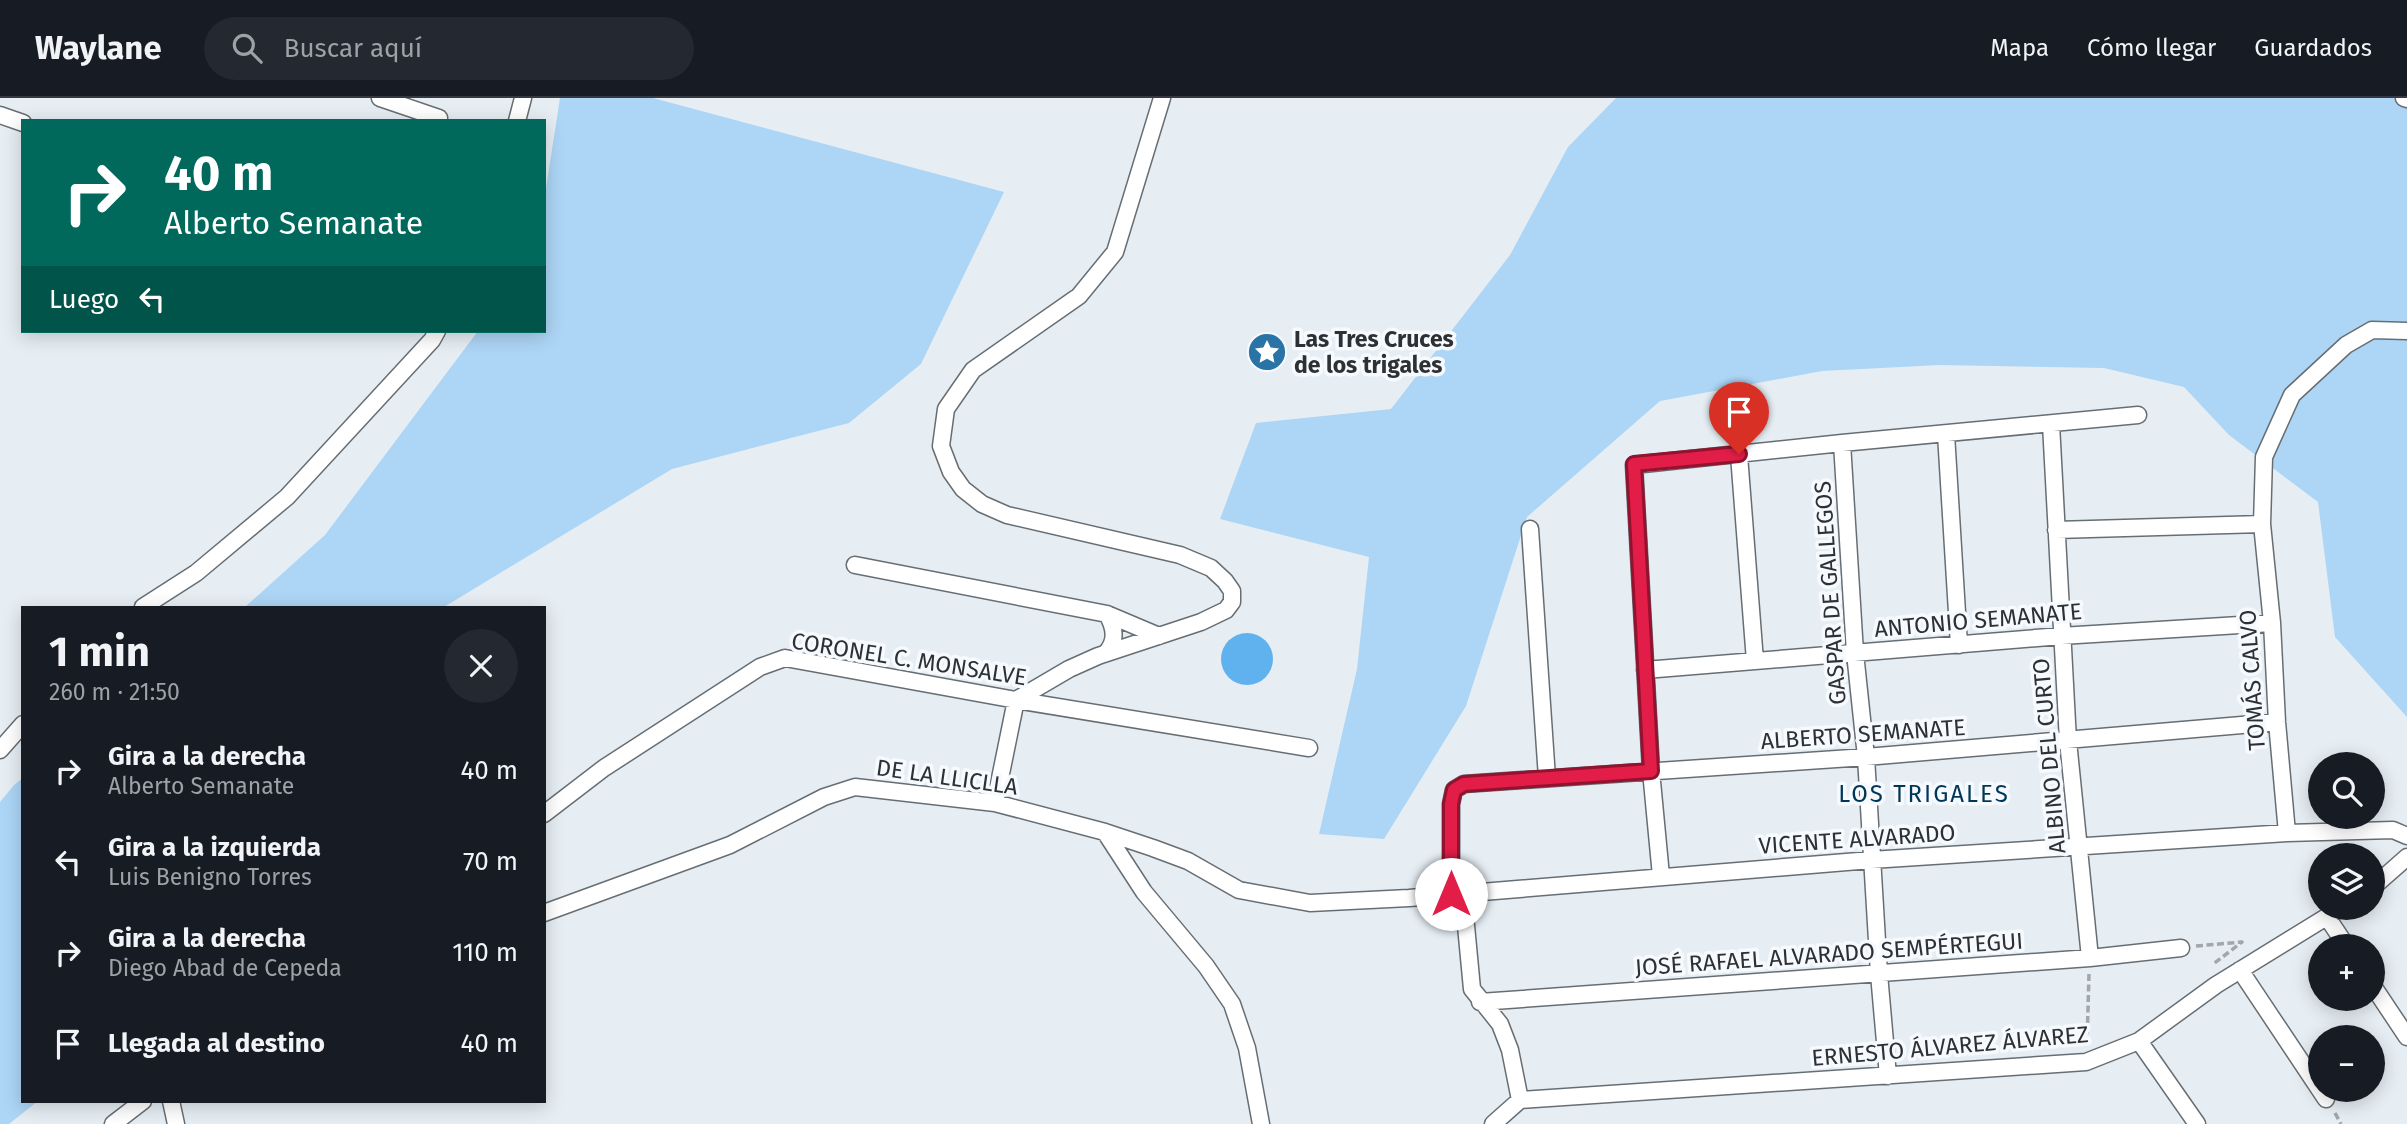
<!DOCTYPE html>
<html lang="es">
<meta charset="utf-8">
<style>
body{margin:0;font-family:"Fira Sans",sans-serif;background:#242831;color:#f1f3f6;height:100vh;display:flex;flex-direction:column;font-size:26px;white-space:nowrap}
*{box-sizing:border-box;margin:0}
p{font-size:23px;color:#9ea1a6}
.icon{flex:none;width:38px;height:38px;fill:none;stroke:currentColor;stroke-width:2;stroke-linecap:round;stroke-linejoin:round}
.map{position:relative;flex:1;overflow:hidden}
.panel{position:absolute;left:21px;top:508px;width:525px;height:497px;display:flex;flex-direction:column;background:#171b24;border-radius:0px;box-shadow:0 4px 18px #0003}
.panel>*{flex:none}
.hud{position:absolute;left:21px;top:21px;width:525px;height:214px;border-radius:0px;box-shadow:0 4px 18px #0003;background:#00695c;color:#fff;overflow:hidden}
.buttons{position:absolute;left:2308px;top:654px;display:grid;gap:14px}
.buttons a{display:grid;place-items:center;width:77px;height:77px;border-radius:50%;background:#171b24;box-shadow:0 4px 18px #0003;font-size:35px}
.pin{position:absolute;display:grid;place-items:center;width:60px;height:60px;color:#fff;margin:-72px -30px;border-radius:50% 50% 50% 0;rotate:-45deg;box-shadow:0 0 7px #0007}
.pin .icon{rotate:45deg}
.me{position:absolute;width:77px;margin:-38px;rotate:0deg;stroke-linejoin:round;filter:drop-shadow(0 0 5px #0008)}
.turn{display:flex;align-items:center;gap:24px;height:147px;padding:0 28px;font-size:32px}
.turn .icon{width:91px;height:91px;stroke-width:2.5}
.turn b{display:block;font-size:49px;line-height:60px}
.then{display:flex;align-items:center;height:66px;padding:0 28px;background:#0003;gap:14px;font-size:26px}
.round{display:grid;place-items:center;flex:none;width:74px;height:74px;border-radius:37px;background:#242831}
.head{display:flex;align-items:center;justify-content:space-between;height:119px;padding:0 28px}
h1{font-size:42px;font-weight:700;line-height:52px}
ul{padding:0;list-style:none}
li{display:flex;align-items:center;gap:21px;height:91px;padding:0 28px}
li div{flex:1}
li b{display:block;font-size:26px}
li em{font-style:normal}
header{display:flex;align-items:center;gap:42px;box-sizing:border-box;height:98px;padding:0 35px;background:#171b24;border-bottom:2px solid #363941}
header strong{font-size:33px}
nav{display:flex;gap:38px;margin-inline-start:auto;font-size:24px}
.search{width:490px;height:63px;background:#242831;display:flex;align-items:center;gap:18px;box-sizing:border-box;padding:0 24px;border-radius:38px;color:#9ea1a6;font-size:26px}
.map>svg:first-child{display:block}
</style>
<header>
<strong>Waylane</strong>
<div class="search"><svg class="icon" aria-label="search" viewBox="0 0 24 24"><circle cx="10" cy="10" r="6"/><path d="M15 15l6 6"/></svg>Buscar aquí</div>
<nav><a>Mapa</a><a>Cómo llegar</a><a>Guardados</a></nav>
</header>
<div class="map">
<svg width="2407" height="1026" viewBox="0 0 2407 1026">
<rect width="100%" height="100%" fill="#e6eef4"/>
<path fill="#add5f5" d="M 560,0 L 653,0 L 1004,94 L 921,266 L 849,325 L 672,371 L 444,509 L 245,509 L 325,437 L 478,233 L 544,233 L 544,103 Z
M 1616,0 L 2407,0 L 2407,619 L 2335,539 L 2318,404 L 2229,337 L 2184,289 L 2104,270 L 1940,267 L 1822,273 L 1660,303 L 1527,419 L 1466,608 L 1384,741 L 1319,736 L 1357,571 L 1369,459 L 1220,421 L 1256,325 L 1391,311 L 1510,157 L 1568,49 Z
M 23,680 L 23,1003 L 38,1003 L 9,1026 L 0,1026 L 0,704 L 14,687 Z"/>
<path fill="#60b2ef" d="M1221 561a26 26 0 1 1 52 0a26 26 0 1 1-52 0Z"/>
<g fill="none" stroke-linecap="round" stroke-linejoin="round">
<g stroke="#676e73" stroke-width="19">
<path id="minor" d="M 380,0 L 439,20
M 2404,0 L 2407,1
M 0,17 L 23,25
M 517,23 L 523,0
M 2051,326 L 2068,643 L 2090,860
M 1946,336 L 1959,547
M 1842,345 L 1855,555 L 1866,659 L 1879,876 L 1888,978
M 1739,357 L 1755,563
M 1530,431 L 1547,680
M 2056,432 L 2262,426
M 855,467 L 1107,516 L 1159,538
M 143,509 L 196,475 L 287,399 L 432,242 L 437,233
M 1106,555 C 1117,543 1115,530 1107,516
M 1645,572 L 2061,538 L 2272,525
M 1016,602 L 1069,571 L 1098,558 L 1201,524 L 1226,512 L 1232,504 L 1232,493 L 1225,483 L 1211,470 L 1180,457 L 1007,417 L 982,406 L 963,391 L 951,374 L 941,348 L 946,311 L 973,272 L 1079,198 L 1115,154 L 1162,0
M 0,652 L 23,626
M 995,705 L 1016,602
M 544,716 L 604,670 L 760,569 L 785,560 L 1016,602 L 1309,650
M 1105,734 L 1144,794 L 1206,868 L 1232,906 L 1247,950 L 1261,1026
M 2287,735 L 2277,624 L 2272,525 L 2262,426 L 2264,359 L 2292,297 L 2346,247 L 2372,232 L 2407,233
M 1661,778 L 1651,673 L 1634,367 L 1842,345 L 2138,317
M 2373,789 L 2407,759
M 1451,796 L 1451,706 L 1454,692 L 1464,686 L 1866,659 L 2277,624
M 1463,796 L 1472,891 L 1500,926 L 1510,952 L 1520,1002
M 544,815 L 730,747 L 824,699 L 855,689 L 995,705 L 1105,734 L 1153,750 L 1188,763 L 1239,792 L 1310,805 L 1409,800 L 1871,762 L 2287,735 L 2393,732 L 2407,738
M 2327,819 L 2347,849
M 2240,872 L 2326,1001
M 2373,888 L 2407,939
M 1480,904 L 2090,860 L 2181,850
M 2139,943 L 2197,1026
M 1520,1002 L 2086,964 L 2139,943 L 2216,887 L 2341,810
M 171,1003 L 176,1026
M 113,1026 L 143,1003
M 1493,1026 L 1520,1002"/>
</g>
<path stroke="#a1a7ab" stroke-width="3.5" stroke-dasharray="7 3.5" stroke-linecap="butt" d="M 2196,848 L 2242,844 L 2212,867
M 2087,946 L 2089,876
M 2335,1015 L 2341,1026"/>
<use href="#minor" stroke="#fff" stroke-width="16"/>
</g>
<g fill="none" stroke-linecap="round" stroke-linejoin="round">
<g stroke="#92132f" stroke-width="18">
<path id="route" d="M 1451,796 L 1451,706 L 1454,692 L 1464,686 L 1651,673 L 1634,366 L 1739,356"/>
</g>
<use href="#route" stroke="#e11d48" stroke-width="12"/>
</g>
<defs>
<g id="sight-disc" transform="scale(2.0125)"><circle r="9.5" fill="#2973a6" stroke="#f6fafe"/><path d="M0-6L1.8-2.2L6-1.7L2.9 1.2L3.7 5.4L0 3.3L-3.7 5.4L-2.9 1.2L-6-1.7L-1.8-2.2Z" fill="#fff"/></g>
</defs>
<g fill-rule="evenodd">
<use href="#sight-disc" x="1267" y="254"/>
</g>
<g text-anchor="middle" stroke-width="7" stroke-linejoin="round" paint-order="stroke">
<g font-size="23" font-weight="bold" fill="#2e3133" stroke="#f6fafe" text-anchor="start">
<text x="1294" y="249">Las Tres Cruces<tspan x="1294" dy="26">de los trigales</tspan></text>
</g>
<g font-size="23" fill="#2e3133" stroke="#f6fafe">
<text transform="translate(1830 495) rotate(-94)" y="8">GASPAR DE GALLEGOS</text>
<text transform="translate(1978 522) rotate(-5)" y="8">ANTONIO SEMANATE</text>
<text transform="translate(909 561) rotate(9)" y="8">CORONEL C. MONSALVE</text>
<text transform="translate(2252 582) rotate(-94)" y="8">TOMÁS CALVO</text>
<text transform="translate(1863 636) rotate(-4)" y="8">ALBERTO SEMANATE</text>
<text transform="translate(2049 658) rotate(-95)" y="8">ALBINO DEL CURTO</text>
<text transform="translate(947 679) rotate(8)" y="8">DE LA LLICLLA</text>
<text transform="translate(1857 741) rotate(-4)" y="8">VICENTE ALVARADO</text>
<text transform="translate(1829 856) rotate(-4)" y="8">JOSÉ RAFAEL ALVARADO SEMPÉRTEGUI</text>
<text transform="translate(1950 948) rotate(-5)" y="8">ERNESTO ÁLVAREZ ÁLVAREZ</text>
</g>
<g font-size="24" letter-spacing="2" fill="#003758" stroke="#f6fafe">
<text x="1924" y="704">LOS TRIGALES</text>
</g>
</g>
</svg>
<div class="buttons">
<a><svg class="icon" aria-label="search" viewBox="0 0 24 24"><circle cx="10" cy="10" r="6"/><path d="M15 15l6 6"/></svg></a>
<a><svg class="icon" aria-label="layers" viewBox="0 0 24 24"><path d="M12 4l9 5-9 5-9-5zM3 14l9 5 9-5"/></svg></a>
<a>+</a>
<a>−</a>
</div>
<div class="pin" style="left:1739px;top:356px;background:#d93025"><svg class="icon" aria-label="arrive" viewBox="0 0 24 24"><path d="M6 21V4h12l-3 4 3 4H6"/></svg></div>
<svg class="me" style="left:1451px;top:796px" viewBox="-20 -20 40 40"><circle r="19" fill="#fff"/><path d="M0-13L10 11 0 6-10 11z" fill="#e11d48"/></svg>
<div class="hud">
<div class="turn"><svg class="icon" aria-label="right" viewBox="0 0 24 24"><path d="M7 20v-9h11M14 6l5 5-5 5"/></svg><div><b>40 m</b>Alberto Semanate</div></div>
<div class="then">Luego<svg class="icon" aria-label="left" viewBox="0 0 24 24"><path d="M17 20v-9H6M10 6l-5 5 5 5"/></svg></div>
</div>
<section class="panel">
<div class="head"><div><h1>1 min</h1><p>260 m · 21:50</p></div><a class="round"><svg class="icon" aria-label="close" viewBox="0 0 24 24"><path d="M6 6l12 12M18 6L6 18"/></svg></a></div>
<ul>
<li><svg class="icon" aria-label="right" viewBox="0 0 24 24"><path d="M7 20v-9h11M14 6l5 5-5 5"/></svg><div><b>Gira a la derecha</b><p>Alberto Semanate</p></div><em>40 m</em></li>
<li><svg class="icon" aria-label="left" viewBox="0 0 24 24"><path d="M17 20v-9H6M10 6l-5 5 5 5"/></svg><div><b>Gira a la izquierda</b><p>Luis Benigno Torres</p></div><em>70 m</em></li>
<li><svg class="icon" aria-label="right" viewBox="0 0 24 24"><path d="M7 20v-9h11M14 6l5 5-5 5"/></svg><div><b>Gira a la derecha</b><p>Diego Abad de Cepeda</p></div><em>110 m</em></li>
<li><svg class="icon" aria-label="arrive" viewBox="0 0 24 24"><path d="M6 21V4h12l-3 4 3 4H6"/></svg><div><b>Llegada al destino</b></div><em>40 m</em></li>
</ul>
</section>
</div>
